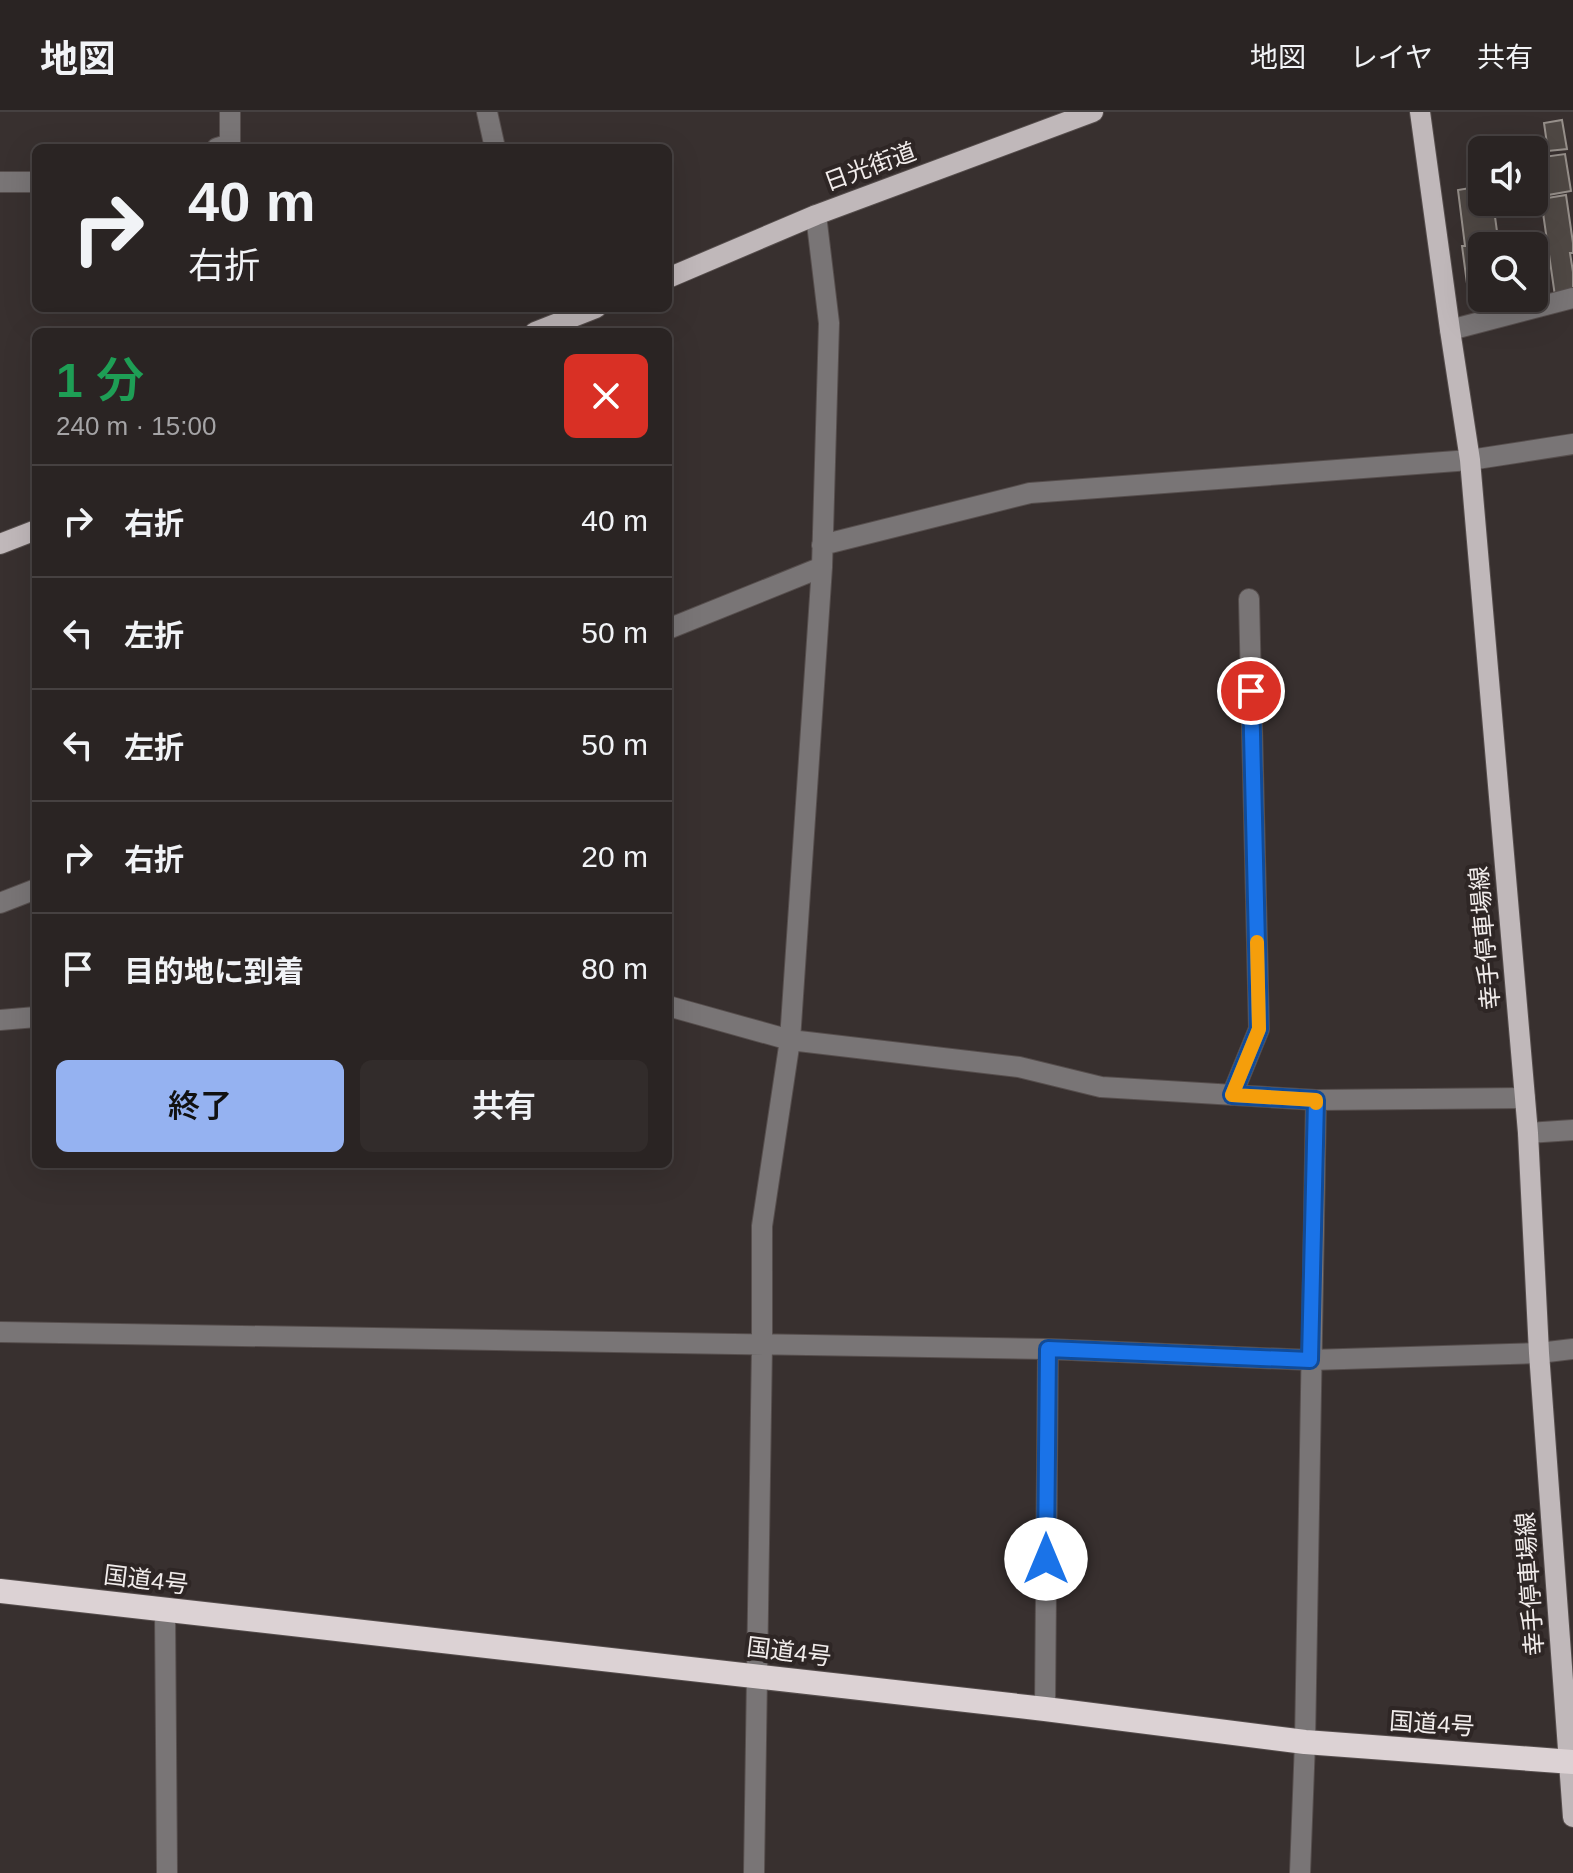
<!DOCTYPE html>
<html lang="ja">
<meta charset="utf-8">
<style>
body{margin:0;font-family:Helvetica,"Noto Sans JP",sans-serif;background:#322c2b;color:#f1f3f6;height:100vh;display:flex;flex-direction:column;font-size:30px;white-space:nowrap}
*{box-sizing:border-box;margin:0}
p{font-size:26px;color:#a5a4a6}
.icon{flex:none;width:44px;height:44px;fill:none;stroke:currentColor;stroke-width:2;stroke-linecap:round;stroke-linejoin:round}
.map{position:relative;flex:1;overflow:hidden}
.side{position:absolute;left:32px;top:216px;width:640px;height:840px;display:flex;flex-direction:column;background:#2a2423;border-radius:12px;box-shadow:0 8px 32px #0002,0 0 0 2px #464141}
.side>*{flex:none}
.top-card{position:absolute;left:32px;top:32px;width:640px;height:168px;border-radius:12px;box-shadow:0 8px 32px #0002,0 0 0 2px #464141;background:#2a2423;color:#f1f3f6;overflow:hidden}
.tools{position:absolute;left:1468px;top:24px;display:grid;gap:16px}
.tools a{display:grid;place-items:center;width:80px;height:80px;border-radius:12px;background:#2a2423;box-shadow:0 8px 32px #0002,0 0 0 2px #464141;font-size:40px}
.pin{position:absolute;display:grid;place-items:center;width:68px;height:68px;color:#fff;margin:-34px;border:4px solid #fff;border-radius:50%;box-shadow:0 2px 8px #0007}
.me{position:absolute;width:88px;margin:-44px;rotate:0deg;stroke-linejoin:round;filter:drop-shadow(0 0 6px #0008)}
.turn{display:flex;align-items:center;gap:28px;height:168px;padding:0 24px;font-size:36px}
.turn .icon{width:104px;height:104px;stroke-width:2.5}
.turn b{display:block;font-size:56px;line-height:68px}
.round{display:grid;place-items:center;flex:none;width:84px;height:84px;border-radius:12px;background:#322c2b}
.headline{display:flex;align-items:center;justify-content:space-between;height:136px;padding:0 24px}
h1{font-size:48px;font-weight:600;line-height:60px;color:#1e9e55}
.cta{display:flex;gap:16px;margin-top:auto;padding:16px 24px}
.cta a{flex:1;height:92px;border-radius:12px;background:#95b2f1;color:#111;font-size:32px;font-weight:600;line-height:92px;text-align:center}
.cta a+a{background:#322c2b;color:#f1f3f6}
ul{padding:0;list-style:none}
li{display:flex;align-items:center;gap:24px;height:112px;padding:0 24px;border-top:2px solid #464141}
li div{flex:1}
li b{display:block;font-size:30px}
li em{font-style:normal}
header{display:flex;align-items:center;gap:48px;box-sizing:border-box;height:112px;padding:0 40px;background:#2a2423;border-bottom:2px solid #464141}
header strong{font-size:38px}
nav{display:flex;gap:44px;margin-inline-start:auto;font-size:28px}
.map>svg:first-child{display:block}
</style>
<header>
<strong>地図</strong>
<nav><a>地図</a><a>レイヤ</a><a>共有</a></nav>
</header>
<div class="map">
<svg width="1573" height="1761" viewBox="0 0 1573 1761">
<rect width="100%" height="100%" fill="#38302f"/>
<path fill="#4f4844" stroke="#968f8a" stroke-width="2" d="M 1562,8 L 1567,37 L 1548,39 L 1544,11 Z
M 1565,42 L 1571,79 L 1548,83 L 1543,45 Z
M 1482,74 L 1482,90 L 1493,90 L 1499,134 L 1482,134 L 1482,186 L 1506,186 L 1507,189 L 1470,194 L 1462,134 L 1465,134 L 1458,78 Z
M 1566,83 L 1573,131 L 1573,141 L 1570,141 L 1573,160 L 1573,181 L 1555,184 L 1541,87 Z"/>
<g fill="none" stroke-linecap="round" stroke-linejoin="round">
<g stroke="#564e4d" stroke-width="22">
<path id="minor" d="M 487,0 L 495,36
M 217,36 L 230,32 L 230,0
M 0,70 L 36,70
M 1450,218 L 1573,186
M 822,433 L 1030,381 L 1470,348 L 1573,332
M 668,517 L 822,455
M 0,791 L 36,777
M 668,894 L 790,928 L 1019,955 L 1101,975 L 1316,988 L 1525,986
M 0,908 L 36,905
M 1232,983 L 1259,917 L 1249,487
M 1528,1021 L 1573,1018
M 0,1220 L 1048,1237 L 1310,1248 L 1539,1241 L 1573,1237
M 165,1499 L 167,1761
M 1045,1597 L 1048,1237
M 754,1761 L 762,1233 L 762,1114 L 790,928 L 822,455 L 829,211 L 816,103
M 1300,1761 L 1305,1630 L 1316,988"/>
</g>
<g stroke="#564e4d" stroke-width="22">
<path id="major" d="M 1420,0 L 1450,218 L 1470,348 L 1528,1021 L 1539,1241 L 1573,1705
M 668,166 L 816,103 L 1093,0
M 535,220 L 596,196
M 0,432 L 36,418"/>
</g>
<g stroke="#564e4d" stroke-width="26">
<path id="highway" d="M 0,1479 L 1045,1597 L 1305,1630 L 1573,1650"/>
</g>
<use href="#minor" stroke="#797576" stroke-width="20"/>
<use href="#major" stroke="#c0b8ba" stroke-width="20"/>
<use href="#highway" stroke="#dcd2d4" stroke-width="24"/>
</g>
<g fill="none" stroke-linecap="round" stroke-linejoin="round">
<g stroke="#114b97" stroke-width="20">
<path id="route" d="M 1046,1447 L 1048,1237 L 1310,1248 L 1316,988 L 1232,983 L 1259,917 L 1251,579"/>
</g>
<use href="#route" stroke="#1a73e8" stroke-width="14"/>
<path stroke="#f59e0b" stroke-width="14" d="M 1257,830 L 1259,917 L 1232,983 L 1316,988 L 1316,991"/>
</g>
<g text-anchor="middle" stroke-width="8" stroke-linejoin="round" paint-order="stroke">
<g font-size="24" fill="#f1eceb" stroke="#2e2625">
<text transform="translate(870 55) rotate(-20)" y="8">日光街道</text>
<text transform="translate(1485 826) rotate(-95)" y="8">幸手停車場線</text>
<text transform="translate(146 1468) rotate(7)" y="8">国道4号</text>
<text transform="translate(1530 1472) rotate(-94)" y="8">幸手停車場線</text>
<text transform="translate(789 1540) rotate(7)" y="8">国道4号</text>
<text transform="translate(1432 1612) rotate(4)" y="8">国道4号</text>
</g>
</g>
</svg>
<div class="tools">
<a><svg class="icon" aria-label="sound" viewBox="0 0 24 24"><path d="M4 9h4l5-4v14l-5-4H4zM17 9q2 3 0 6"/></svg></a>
<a><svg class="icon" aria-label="search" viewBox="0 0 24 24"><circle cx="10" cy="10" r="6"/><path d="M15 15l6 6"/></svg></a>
</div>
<div class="pin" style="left:1251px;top:579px;background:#d93025"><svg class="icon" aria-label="arrive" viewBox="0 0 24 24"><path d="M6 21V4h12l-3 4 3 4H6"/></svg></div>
<svg class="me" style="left:1046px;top:1447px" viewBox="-20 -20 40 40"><circle r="19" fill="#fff"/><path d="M0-13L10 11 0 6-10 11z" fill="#1a73e8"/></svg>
<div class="top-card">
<div class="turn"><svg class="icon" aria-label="right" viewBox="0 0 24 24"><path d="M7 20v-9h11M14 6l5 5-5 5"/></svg><div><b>40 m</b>右折</div></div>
</div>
<section class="side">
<div class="headline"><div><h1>1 分</h1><p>240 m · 15:00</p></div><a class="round" style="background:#d93025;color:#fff"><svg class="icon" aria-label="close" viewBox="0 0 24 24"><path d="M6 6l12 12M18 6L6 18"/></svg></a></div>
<ul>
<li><svg class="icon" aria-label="right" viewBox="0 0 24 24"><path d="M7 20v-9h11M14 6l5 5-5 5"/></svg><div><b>右折</b></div><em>40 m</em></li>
<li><svg class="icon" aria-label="left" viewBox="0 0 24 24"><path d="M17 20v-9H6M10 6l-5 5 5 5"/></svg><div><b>左折</b></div><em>50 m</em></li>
<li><svg class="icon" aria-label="left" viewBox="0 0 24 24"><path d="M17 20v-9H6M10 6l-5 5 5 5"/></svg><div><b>左折</b></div><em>50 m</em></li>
<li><svg class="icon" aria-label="right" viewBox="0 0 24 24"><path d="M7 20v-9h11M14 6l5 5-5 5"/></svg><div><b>右折</b></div><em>20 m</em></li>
<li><svg class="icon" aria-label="arrive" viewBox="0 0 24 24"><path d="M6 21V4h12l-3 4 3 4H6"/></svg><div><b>目的地に到着</b></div><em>80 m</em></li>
</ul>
<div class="cta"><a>終了</a><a>共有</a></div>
</section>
</div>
